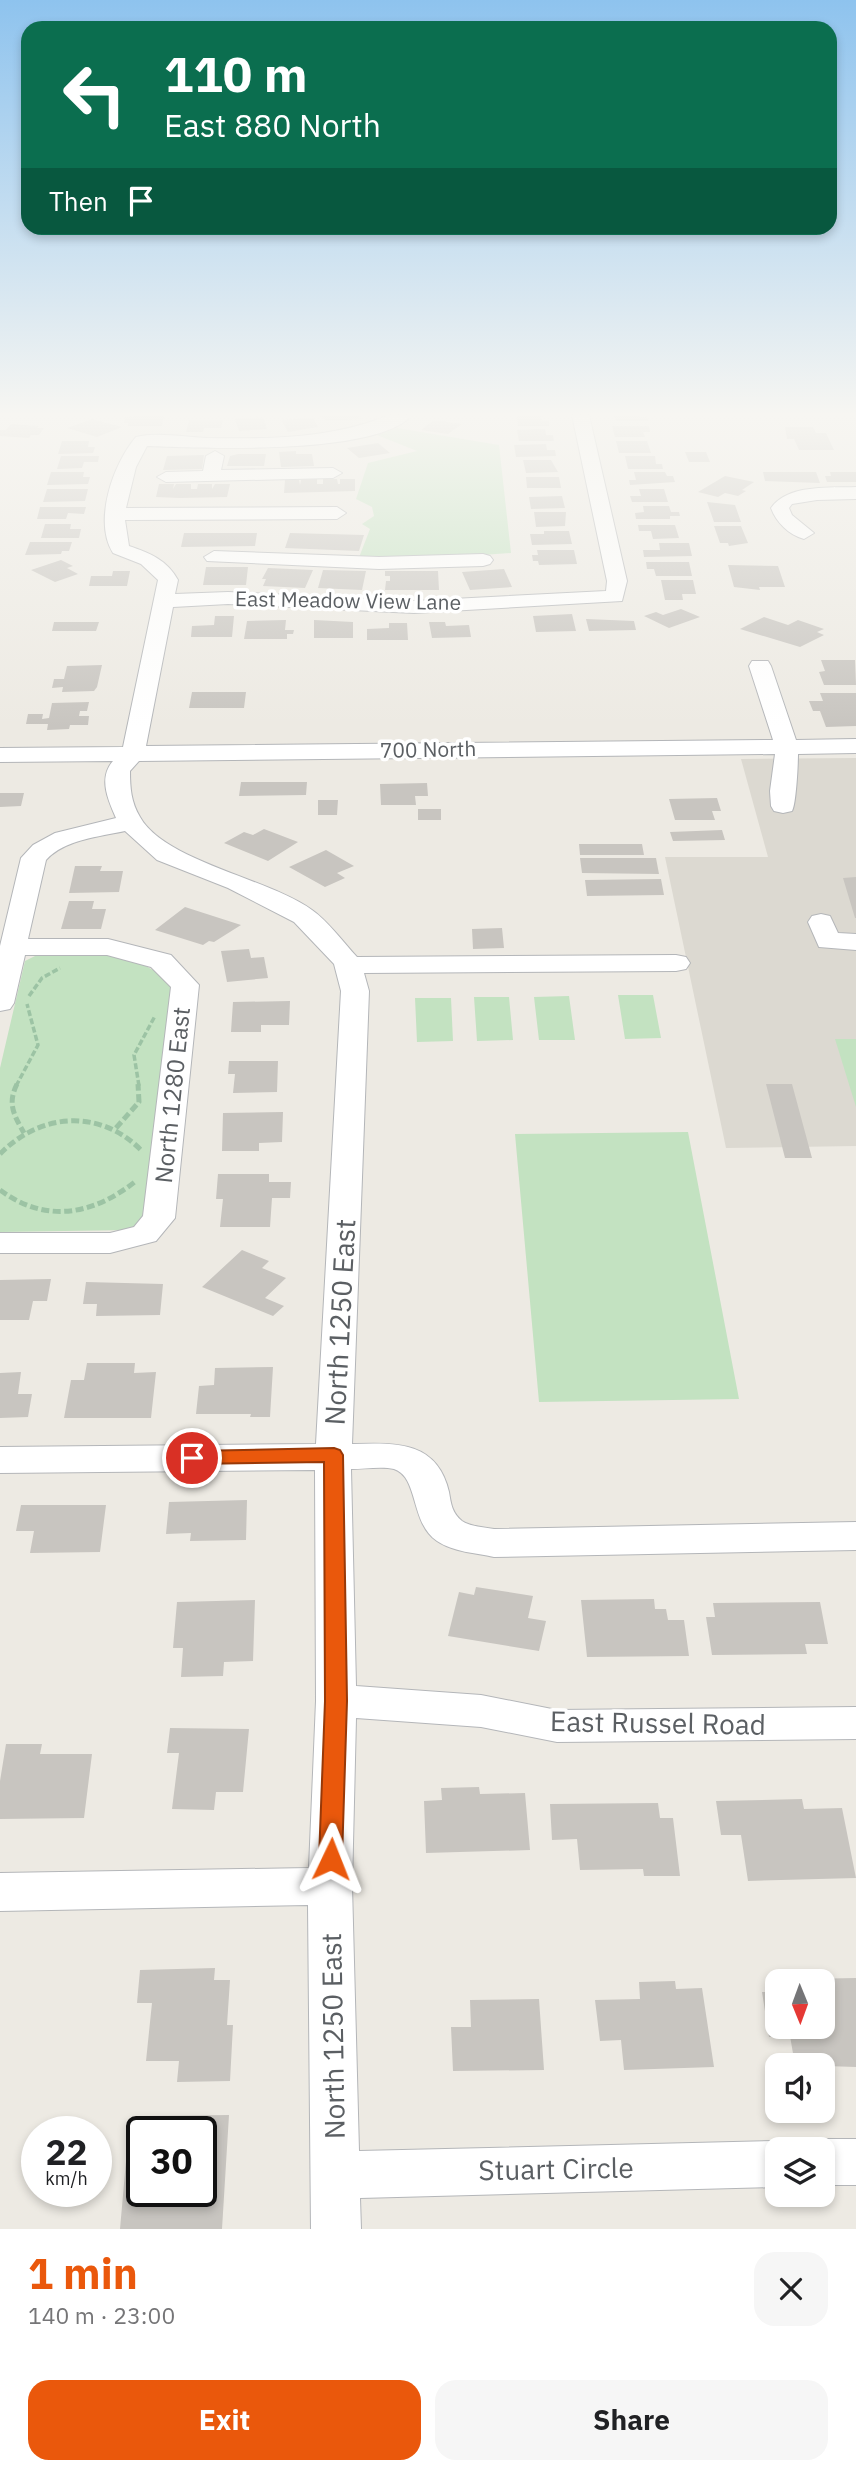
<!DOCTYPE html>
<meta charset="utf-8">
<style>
body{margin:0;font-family:"IBM Plex Sans",sans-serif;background:#f6f6f6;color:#202124;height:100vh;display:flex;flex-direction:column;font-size:26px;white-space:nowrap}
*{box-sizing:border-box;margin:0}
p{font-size:23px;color:#757577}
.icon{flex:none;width:38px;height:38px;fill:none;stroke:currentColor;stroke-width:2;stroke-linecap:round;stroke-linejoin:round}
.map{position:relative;height:2229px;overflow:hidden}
.sheet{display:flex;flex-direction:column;background:#fff;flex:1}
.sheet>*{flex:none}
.banner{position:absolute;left:21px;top:21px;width:816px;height:214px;border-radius:21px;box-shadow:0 4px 10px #0003;background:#0b6e4f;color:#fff;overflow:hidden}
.needle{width:46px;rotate:179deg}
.buttons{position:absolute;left:765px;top:1969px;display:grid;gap:14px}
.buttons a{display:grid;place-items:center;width:70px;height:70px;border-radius:14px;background:#fff;box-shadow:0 4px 10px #0003;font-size:35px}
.speed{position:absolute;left:21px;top:2116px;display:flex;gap:14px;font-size:35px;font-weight:700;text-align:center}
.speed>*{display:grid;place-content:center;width:91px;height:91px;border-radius:50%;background:#fff;box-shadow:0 4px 10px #0003;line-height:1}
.speed small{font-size:18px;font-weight:400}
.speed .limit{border:4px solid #111;border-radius:10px;background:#fff;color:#111}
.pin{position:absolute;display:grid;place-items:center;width:60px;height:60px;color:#fff;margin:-30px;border:4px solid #fff;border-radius:50%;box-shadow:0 2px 7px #0007}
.me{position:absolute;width:77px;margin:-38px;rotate:2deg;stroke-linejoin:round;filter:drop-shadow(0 0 5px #0008)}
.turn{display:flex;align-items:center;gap:24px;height:147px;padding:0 28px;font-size:32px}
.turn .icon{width:91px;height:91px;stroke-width:2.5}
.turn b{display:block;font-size:49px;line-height:60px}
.then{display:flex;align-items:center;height:66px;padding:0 28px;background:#0003;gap:14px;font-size:26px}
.round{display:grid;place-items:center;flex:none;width:74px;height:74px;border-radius:21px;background:#f6f6f6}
.headline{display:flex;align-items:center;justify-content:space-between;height:119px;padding:0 28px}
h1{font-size:42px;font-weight:700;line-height:52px;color:#ea580c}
.button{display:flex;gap:14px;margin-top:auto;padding:14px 28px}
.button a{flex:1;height:80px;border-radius:21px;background:#ea580c;color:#fff;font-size:28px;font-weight:700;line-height:80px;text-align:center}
.button a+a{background:#f6f6f6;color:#202124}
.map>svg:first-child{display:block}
</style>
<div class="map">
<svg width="856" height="2229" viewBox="0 0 856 2229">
<rect width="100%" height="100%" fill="#edeae3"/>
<path fill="#dcd9d1" d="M 856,758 L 856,1146 L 726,1148 L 665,857 L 768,857 L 741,759 Z"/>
<path fill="#c3e2c1" d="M 397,428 L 499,445 L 511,553 L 412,560 L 358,560 L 370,529 L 362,524 L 374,516 L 372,507 L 356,499 L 368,463 L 417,451 L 377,435 Z
M 39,954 C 87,954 141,947 173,989 L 145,1219 L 140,1226 L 129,1230 L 0,1232 L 0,1068 L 25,961 Z
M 618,995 L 653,995 L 661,1038 L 625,1039 Z
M 569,996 L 575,1040 L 539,1040 L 534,997 Z
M 474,997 L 509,997 L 513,1040 L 477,1041 Z
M 415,998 L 451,998 L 453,1041 L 417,1042 Z
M 835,1039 L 856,1039 L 856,1107 Z
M 688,1132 L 739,1399 L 539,1402 L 515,1134 Z"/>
<path fill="#c8c5c0" d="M 321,415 L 357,415 L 361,419 L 326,421 Z
M 517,415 L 541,415 L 542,421 L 549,421 L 549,426 L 518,426 Z
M 614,415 L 639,415 L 640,417 L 647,417 L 649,421 L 616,421 Z
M 164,416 L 162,426 L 128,426 L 128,423 L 124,423 L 125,417 Z
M 263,417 L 267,429 L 239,431 L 235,419 Z
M 313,418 L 318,427 L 288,432 L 281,420 Z
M 92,419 L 122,427 L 97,437 L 67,428 Z
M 189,420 L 223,420 L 221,428 L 204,428 L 203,432 L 186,432 Z
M 434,420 L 462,424 L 448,434 L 421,430 Z
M 11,424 L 39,426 L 37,428 L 44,428 L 39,435 L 31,435 L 29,438 L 0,436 L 0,430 L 6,430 Z
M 612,426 L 649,426 L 650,432 L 643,432 L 645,437 L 615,437 Z
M 785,427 L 813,427 L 816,433 L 826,433 L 834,450 L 799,450 L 794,439 L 787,439 Z
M 545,429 L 546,435 L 553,435 L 554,441 L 519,441 L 517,430 Z
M 62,441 L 89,441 L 88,447 L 95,447 L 93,453 L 58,454 Z
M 616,441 L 647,441 L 651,453 L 619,453 Z
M 378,443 L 390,453 L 359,458 L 347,448 Z
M 546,444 L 547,450 L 555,450 L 556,456 L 516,457 L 514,445 Z
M 296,451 L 296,454 L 312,454 L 314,466 L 281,467 L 279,452 Z
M 685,452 L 706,452 L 710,462 L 689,462 Z
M 238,454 L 266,454 L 264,466 L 227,466 L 230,456 Z
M 204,455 L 202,469 L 163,470 L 167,456 Z
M 61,456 L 99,456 L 98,462 L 84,462 L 82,468 L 57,469 Z
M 625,456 L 655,456 L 656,464 L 662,464 L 663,469 L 628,469 Z
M 523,460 L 551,460 L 558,472 L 526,473 Z
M 51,472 L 84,472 L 83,477 L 90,477 L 88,484 L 47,485 Z
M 634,472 L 665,472 L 667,476 L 673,476 L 675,482 L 630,485 L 629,480 L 636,480 Z
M 763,472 L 816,472 L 820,483 L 765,481 Z
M 830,472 L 856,472 L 856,482 L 827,482 L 825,476 L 831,476 Z
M 725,476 L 754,482 L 742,490 L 746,491 L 738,496 L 725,493 L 718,497 L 698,492 Z
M 526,477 L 559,477 L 561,488 L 527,488 Z
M 317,479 L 317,484 L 323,484 L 323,479 L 337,479 L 338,484 L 340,484 L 340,479 L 355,479 L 355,491 L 284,493 L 285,480 L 299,480 L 300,485 L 301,480 Z
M 159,484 L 174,484 L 173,489 L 176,484 L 191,484 L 191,489 L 197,489 L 198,484 L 212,484 L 212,489 L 215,484 L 230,484 L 227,497 L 180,498 L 156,497 Z
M 47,489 L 88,489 L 85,501 L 43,502 Z
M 639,489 L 664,489 L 668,502 L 632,502 L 630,496 L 641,496 Z
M 562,496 L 565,508 L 531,509 L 529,497 Z
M 707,502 L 735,505 L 741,522 L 714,522 Z
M 643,506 L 669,506 L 671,512 L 679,512 L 680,516 L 670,516 L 670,519 L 636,519 L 635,513 L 644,512 Z
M 40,507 L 86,507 L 84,514 L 68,513 L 66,519 L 37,519 Z
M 534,512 L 566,512 L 565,526 L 536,527 Z
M 45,524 L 71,524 L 70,529 L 81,529 L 79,538 L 41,538 Z
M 638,525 L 675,525 L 679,538 L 653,539 L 651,531 L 639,531 Z
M 714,526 L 741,526 L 748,543 L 729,546 L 728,543 L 720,543 Z
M 544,531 L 569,531 L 572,544 L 532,545 L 530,534 L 544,534 Z
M 184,533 L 257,533 L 255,546 L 181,547 Z
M 290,533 L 364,535 L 359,551 L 285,548 Z
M 30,542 L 72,542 L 69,551 L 62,551 L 61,554 L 25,555 Z
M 659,543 L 689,543 L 692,556 L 644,557 L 643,550 L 660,550 Z
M 537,550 L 574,550 L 577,564 L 539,565 L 538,561 L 533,561 L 532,555 L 538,555 Z
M 61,560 L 73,566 L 67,568 L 78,574 L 55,582 L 31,570 Z
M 646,562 L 689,562 L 692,576 L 656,576 L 654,569 L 647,569 Z
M 728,565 L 778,566 L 785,587 L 759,587 L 760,590 L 734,587 Z
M 206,567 L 248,567 L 246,585 L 203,585 Z
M 268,568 L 313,570 L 305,588 L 263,586 L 266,579 L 262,579 Z
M 504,569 L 512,587 L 470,590 L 462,572 Z
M 323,570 L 366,571 L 362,590 L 318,588 Z
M 113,571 L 130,571 L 127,586 L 89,586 L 91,576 L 112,576 Z
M 385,571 L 438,571 L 439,590 L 385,590 L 386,581 L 390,581 L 390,576 L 385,576 Z
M 661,580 L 693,580 L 696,594 L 682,594 L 683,600 L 665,600 Z
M 681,609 L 700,617 L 669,628 L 644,616 L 656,612 L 663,615 Z
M 572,614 L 576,631 L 536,632 L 533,616 Z
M 215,616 L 234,616 L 232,637 L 191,637 L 192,626 L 214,625 Z
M 764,617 L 788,625 L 798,620 L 824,629 L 817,632 L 824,635 L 800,647 L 740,629 Z
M 586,619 L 634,621 L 636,630 L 589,631 Z
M 286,620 L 285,630 L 294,630 L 293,634 L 287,634 L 287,639 L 244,639 L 247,621 Z
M 314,620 L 353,622 L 353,638 L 314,638 Z
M 54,622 L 99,622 L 96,631 L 52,631 Z
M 429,622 L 445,622 L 446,626 L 469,625 L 471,637 L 432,638 Z
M 389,623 L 407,623 L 408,640 L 367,640 L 367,629 L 389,628 Z
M 821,660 L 855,660 L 856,685 L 824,685 L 819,672 L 825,671 Z
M 102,665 L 97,687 L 94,691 L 62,692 L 63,687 L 52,688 L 54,679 L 64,679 L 67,666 Z
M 192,692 L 246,692 L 244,708 L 189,708 Z
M 820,693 L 856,693 L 856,726 L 826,727 L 820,711 L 813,711 L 809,701 L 823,701 Z
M 89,702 L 87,711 L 80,711 L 79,716 L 89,716 L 88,725 L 70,725 L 69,729 L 47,730 L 48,724 L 26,724 L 28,714 L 43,714 L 42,719 L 49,718 L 52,703 Z
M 241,782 L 307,782 L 306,795 L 239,796 Z
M 427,783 L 428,796 L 415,796 L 416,805 L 381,805 L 380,784 Z
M 0,793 L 24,793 L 21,806 L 0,807 Z
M 717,798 L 721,811 L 712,811 L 715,820 L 675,820 L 669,799 Z
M 318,800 L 338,800 L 337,815 L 318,815 Z
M 418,809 L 441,809 L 441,820 L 418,820 Z
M 264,829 L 298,842 L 268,861 L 224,843 L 244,832 L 253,835 Z
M 722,830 L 725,840 L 673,841 L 670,832 Z
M 579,844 L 642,844 L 644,855 L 580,855 Z
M 326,850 L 354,866 L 337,873 L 345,878 L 325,887 L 289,867 Z
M 580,858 L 656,858 L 659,874 L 582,873 Z
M 75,866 L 102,866 L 100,871 L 123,871 L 119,892 L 69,893 Z
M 856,877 L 856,918 L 855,918 L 843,878 Z
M 661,879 L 664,895 L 587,896 L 585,880 Z
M 69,901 L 94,901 L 92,909 L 106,909 L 101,929 L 61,929 Z
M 185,907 L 241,925 L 214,942 L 209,941 L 203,945 L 155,930 Z
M 502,928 L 504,948 L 473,949 L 472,929 Z
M 249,949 L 251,958 L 264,957 L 268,978 L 227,982 L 221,951 Z
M 290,1001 L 289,1025 L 261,1025 L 261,1032 L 231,1032 L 233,1002 Z
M 229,1061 L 278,1061 L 277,1092 L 233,1093 L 235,1074 L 228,1074 Z
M 766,1084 L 792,1084 L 812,1158 L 785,1158 Z
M 283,1112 L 282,1142 L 259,1143 L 259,1151 L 222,1151 L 223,1113 Z
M 218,1174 L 269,1174 L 269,1182 L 291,1182 L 290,1198 L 272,1198 L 270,1227 L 220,1227 L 223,1199 L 216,1199 Z
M 242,1250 L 269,1261 L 262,1268 L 286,1278 L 265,1298 L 284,1306 L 273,1316 L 202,1287 Z
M 51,1279 L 47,1301 L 33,1301 L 29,1320 L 0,1320 L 0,1280 Z
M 86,1282 L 163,1284 L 160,1315 L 96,1316 L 97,1304 L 83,1304 Z
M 87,1363 L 135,1363 L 134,1373 L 156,1372 L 151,1418 L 64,1418 L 71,1380 L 84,1380 Z
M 273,1367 L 270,1417 L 250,1417 L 251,1414 L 196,1414 L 199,1386 L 214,1385 L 215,1368 Z
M 21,1372 L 18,1394 L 32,1394 L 28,1417 L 0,1418 L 0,1373 Z
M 247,1500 L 246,1540 L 190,1541 L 191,1533 L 166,1534 L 169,1502 Z
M 21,1505 L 106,1505 L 100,1552 L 30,1553 L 34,1531 L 16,1531 Z
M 476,1587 L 533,1596 L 528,1618 L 546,1621 L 539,1651 L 448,1636 L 459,1592 L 474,1595 Z
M 654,1599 L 655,1609 L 666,1609 L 668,1620 L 684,1620 L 689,1656 L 587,1657 L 581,1600 Z
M 255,1600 L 253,1661 L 224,1662 L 223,1676 L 181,1677 L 183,1648 L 173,1648 L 177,1602 Z
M 820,1602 L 828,1644 L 805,1644 L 807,1654 L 712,1655 L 706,1617 L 715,1617 L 713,1603 Z
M 170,1728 L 249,1729 L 243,1792 L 216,1792 L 214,1810 L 172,1809 L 179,1753 L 167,1753 Z
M 6,1744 L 42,1744 L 40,1754 L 92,1754 L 84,1818 L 0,1819 L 0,1781 Z
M 479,1787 L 480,1794 L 525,1793 L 530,1850 L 426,1853 L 424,1801 L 442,1800 L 441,1788 Z
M 802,1799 L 804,1809 L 842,1808 L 856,1878 L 748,1881 L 741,1835 L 721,1835 L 716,1801 Z
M 658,1803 L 660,1818 L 673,1818 L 680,1876 L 644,1876 L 643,1869 L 580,1870 L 577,1839 L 552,1840 L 550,1804 Z
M 215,1968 L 214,1980 L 230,1980 L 227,2025 L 233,2025 L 230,2081 L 177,2082 L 179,2061 L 146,2061 L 152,2003 L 137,2003 L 140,1970 Z
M 856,1978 L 856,2067 L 795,2065 L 790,2036 L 769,2037 L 762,1992 L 777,1992 L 777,2026 L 822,2026 L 822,1981 L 803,1981 L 803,1979 Z
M 675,1981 L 676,1989 L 702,1988 L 714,2067 L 624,2070 L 621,2040 L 600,2041 L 595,2000 L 640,1999 L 639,1982 Z
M 539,1999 L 544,2070 L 453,2071 L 451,2027 L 471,2027 L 470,2000 Z
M 229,2115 L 222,2229 L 120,2229 L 126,2161 L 138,2161 L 140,2142 L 142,2191 L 201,2191 L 201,2132 L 141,2132 L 143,2116 Z"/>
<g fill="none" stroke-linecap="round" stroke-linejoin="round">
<g stroke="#b4b6b9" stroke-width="2">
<path id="minor" d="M 389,415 L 412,415 C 377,456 200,448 147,446 L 136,467 L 126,508 L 337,507 L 346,513 L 337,519 L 125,520 L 129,546 C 150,553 167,560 178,580 L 175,594 L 228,592 L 414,601 L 606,591 L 607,581 L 572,415 L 589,415 L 627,581 L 622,601 L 414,613 L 228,604 L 173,607 L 146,746 L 773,740 L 749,666 L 752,661 L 768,661 L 771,666 L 796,740 L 856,739 L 856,753 L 798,754 C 798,765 796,805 792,811 L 783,813 L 774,811 L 771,806 L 770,791 L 775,754 L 139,761 L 130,771 C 130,788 131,802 140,817 C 164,861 270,879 312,910 C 329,922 343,942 357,957 L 676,955 L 686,957 L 690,963 L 686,969 L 676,971 L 364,973 L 369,991 L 352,1444 C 394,1443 437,1440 449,1492 C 451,1504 452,1513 462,1521 C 471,1527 484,1527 494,1529 L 856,1522 L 856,1550 L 494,1557 C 476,1553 453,1552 437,1541 C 410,1523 419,1477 394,1469 C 382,1466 364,1469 351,1469 L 356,1686 L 481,1695 L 557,1710 L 856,1707 L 856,1739 L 557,1742 L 481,1727 L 356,1718 L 352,1886 L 359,2151 L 777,2141 L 795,2149 L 777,2149 L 777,2187 L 360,2198 L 361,2229 L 311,2229 L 308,1905 L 0,1911 L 0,1873 L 309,1868 L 316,1701 L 315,1470 L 0,1473 L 0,1447 L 316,1444 L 341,991 L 334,964 L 294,922 L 228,888 L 157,860 L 125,831 C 99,837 65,839 46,860 L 28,939 L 108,939 L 171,955 L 199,985 L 175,1218 L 156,1241 L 110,1253 L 0,1253 L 0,1233 L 110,1233 L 134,1227 L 143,1216 L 171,987 L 151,967 L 107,955 L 25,955 L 14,1003 L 10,1009 L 0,1011 L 0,946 L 21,858 L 33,845 L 55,833 L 116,818 C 108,800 98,778 113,761 L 0,762 L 0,748 L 123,747 L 158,580 L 141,564 L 113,553 C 93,521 113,464 136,437 C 157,432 184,437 207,438 C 268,439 332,439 389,415 Z
M 215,451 L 224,456 L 221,470 L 333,468 L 342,473 L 333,478 L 166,482 L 157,477 L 166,472 L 203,471 L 206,456 Z
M 856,487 L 856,499 L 817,500 L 792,504 L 789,508 L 792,515 L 814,533 L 804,539 C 789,535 776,522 771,508 C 788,484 829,488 856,487 Z
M 214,551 L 379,557 L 483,554 L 490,556 L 493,560 L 490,564 L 483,566 L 379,569 L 207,561 L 204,557 Z
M 821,914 L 830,916 L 838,933 L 856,934 L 856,950 L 819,947 L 808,922 L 812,916 Z
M 822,2139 L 856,2139 L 856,2185 L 822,2185 L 822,2149 L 803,2149 L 805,2145 Z"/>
</g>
<path stroke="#9cc3a4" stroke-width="3.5" stroke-dasharray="6 2.5" stroke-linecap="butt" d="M 29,996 L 42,978 L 60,968
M 16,1086 L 38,1045 L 27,1004
M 139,1086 L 134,1055 L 155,1016"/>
<path stroke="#9cc3a4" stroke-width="5" stroke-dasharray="8 3.5" stroke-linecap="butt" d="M 17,1084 C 7,1104 14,1115 24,1133
M 116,1128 L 139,1102 L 138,1084
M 0,1154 C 40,1113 99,1108 141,1150
M 0,1190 C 46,1224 93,1215 136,1181"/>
<use href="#minor" fill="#fff" fill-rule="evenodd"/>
</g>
<linearGradient id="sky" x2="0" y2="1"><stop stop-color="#8ec3ee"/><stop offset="0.57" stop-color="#f7f6f2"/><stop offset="1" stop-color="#f7f6f2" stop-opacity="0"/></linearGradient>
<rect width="856" height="727" fill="url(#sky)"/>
<path fill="#ea580c" stroke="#983908" stroke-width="2" d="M 334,1448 L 340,1450 L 343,1455 L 347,1701 L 342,1859 L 339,1866 L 331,1869 L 323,1866 L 319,1859 L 325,1701 L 324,1462 L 192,1464 L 185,1462 L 182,1458 L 185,1453 L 192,1451 Z"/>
<g text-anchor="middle" stroke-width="7" stroke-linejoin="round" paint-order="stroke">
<g font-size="21" fill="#5b5f63" stroke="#fff">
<text transform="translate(348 601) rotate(1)" y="7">East Meadow View Lane</text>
<text transform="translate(428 750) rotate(-1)" y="7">700 North</text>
</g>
<g font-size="24" fill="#5b5f63" stroke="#fff">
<text transform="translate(173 1095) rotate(-84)" y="8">North 1280 East</text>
</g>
<g font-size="28" fill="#5b5f63" stroke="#fff">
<text transform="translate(340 1322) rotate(-87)" y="10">North 1250 East</text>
<text transform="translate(658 1723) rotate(1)" y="10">East Russel Road</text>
<text transform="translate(333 2036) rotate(-91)" y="10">North 1250 East</text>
<text transform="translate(556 2169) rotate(-1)" y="10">Stuart Circle</text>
</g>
</g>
</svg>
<div class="buttons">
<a><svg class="needle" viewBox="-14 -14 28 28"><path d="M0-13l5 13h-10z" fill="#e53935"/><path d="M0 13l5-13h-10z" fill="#757577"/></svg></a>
<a><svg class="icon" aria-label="sound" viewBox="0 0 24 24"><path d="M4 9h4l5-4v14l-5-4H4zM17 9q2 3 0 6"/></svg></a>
<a><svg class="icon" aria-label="layers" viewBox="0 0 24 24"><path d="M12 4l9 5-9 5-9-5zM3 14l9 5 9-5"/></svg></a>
</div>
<div class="speed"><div>22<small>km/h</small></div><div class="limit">30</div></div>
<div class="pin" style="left:192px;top:1458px;background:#d93025"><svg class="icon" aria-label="arrive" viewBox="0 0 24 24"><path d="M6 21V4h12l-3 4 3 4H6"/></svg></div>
<svg class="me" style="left:331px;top:1859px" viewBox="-20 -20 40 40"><path d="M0-17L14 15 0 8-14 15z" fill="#ea580c" stroke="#fff" stroke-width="4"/></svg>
<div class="banner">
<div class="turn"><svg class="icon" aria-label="left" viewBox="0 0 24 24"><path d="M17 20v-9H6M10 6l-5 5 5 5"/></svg><div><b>110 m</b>East 880 North</div></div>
<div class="then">Then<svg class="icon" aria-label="arrive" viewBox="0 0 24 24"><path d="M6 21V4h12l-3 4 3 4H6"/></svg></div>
</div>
</div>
<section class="sheet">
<div class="headline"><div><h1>1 min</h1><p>140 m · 23:00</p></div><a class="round"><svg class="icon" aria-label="close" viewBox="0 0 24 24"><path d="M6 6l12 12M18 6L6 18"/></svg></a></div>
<div class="button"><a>Exit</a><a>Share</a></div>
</section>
